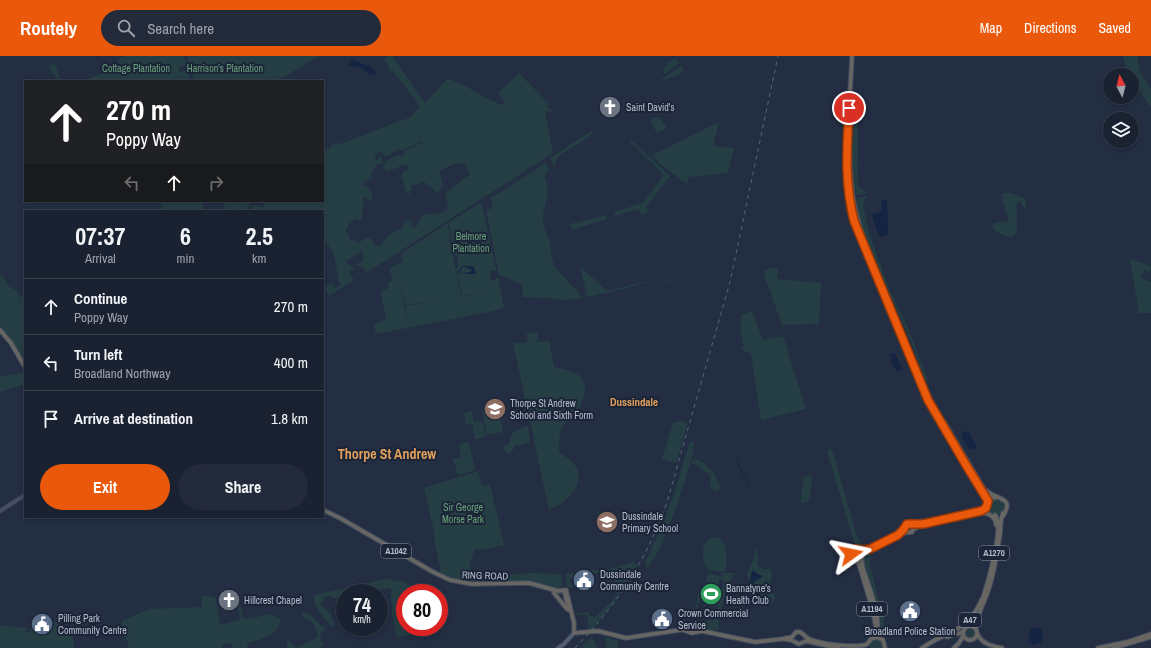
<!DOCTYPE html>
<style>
body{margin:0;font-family:"Archivo Narrow",sans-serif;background:#232a3a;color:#f1f3f6;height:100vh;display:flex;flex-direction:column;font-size:15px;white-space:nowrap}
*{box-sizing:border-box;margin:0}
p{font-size:13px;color:#9fa4ac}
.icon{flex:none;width:22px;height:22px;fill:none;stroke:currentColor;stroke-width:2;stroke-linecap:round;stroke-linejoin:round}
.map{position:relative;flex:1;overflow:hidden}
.panel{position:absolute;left:24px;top:154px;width:300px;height:308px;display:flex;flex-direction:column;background:#1a2232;border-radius:0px;box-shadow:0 2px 6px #0003,0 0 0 1px #383f4d}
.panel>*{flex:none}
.banner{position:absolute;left:24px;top:24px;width:300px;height:122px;border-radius:0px;box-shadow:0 2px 6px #0003,0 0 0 1px #383f4d;background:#202124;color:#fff;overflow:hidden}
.needle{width:26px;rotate:353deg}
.controls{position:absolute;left:1103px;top:12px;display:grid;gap:8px}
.controls a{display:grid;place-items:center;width:36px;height:36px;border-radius:50%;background:#1a2232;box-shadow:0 2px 6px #0003,0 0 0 1px #383f4d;font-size:20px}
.speed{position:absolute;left:336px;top:528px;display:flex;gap:8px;font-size:20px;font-weight:700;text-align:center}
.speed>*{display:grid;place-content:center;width:52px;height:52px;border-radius:50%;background:#1a2232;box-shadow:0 2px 6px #0003,0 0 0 1px #383f4d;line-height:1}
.speed small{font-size:10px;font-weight:400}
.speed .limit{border:6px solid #d22;background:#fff;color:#111}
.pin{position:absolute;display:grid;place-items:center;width:34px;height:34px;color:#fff;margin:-17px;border:2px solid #fff;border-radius:50%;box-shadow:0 1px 4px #0007}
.me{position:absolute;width:44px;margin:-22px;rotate:78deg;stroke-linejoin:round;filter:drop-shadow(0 0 3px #0008)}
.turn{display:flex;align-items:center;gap:14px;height:84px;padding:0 16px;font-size:18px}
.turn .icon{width:52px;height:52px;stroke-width:2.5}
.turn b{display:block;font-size:28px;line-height:34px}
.lanes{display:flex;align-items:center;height:38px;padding:0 16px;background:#0003;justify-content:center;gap:20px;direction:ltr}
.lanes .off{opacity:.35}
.eta{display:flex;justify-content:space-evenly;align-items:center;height:68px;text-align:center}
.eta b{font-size:24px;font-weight:700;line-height:28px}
.primary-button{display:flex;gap:8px;margin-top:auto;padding:8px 16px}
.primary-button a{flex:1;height:46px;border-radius:24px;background:#ea580c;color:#fff;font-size:16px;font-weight:700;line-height:46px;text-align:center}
.primary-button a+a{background:#232a3a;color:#f1f3f6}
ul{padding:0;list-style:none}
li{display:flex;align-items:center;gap:12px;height:56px;padding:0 16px;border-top:1px solid #383f4d}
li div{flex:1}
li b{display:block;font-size:15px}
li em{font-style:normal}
header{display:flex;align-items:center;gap:24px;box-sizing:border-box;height:56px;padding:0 20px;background:#ea580c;color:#fff}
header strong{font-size:19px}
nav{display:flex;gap:22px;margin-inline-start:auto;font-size:14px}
.search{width:280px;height:36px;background:#232a3a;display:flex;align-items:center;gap:10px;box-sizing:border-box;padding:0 14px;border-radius:22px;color:#9fa4ac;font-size:15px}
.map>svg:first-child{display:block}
</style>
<header>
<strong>Routely</strong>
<div class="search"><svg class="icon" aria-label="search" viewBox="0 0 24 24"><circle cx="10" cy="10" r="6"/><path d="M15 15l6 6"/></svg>Search here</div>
<nav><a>Map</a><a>Directions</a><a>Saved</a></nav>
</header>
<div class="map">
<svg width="1151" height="592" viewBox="0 0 1151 592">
<rect width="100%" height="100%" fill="#232e43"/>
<path fill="#253e44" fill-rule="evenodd" d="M 122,0 L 184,0 L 187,12 L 185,12 L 185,10 L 179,11 L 179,16 L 187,14 L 190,25 L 122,25 L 121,22 L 115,25 L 82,25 L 120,11 L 118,5 Z
M 187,0 L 319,0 L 277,25 L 194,25 Z
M 388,0 L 392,0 L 425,47 L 447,23 C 466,26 490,49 506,49 L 498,37 L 519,17 L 549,48 L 547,50 L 554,56 L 545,55 L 553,97 L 366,217 L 364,212 L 357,210 L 356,208 L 363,206 L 363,195 L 345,205 L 355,213 L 349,216 L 354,224 L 329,240 L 325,232 L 330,227 L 336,232 L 341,229 C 335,218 338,206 332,194 C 330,191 326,188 323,185 L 323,155 L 252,155 L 252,150 L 254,149 L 259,150 L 263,152 L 264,145 L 323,145 L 323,94 L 331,92 L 330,90 L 339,87 L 341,88 L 394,67 L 409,62 L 419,52 L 417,46 L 393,15 L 391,16 L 386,5 L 384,3 ZM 422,85 L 423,86 L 405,95 L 403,101 L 399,99 C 392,102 385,104 383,112 L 387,115 L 397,112 L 402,109 L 407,109 L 408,114 L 403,116 L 401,120 L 407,137 L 409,139 L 412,129 L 419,129 L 420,127 L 423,125 L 435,135 L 435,137 L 438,137 L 443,129 L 439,114 C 448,112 456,105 466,108 L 470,119 C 463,122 459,127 453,131 C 450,134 447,134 445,138 L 448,148 L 447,154 L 440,157 L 424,159 L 418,165 L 418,168 L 415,172 L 411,171 L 412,164 L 405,165 L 403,171 C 393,176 386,181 380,190 L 376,190 L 370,182 L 364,183 L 359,187 L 354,184 L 349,185 L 349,179 L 346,176 L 345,174 L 348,172 L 348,169 L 355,163 L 359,165 L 361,164 C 364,157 362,150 363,142 L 366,141 L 367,143 L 370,144 L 373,142 L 371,134 L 363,129 L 365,125 L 371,123 L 372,120 L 371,118 L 376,110 L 376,108 L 380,108 L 382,105 L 382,101 L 380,100 L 378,103 L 375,104 C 375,99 378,96 382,96 L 386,101 L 399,93 L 403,94 Z
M 1123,0 L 1137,0 L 1140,16 L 1151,33 L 1151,51 L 1141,37 L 1132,30 L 1132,19 L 1124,19 L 1125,8 Z
M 675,2 L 679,7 L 664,18 C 663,10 669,6 675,2 Z
M 55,6 L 55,8 L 61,25 L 59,25 L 48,10 Z
M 682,9 L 684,15 L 673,21 L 658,26 Z
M 854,52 L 856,53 C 860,79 855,105 859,131 L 867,137 L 857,139 L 855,137 L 857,135 L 854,134 L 852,107 Z
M 654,61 L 659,61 L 667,72 L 657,77 L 651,67 L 651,64 Z
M 719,66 L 713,90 L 734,92 L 728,117 L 689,121 L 687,128 L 661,109 L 652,99 Z
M 594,73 C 588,90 556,91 555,111 L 550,102 Z
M 630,83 L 670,120 L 646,151 L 648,157 L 641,159 L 639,153 L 615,160 L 614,156 L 643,147 L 664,119 L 629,85 Z
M 546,107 L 549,114 L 545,118 L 545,125 L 547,127 L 547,141 L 543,158 L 543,168 L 550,188 L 552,202 L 554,210 L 583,242 L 566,244 L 549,242 L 523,241 L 522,228 L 499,219 L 486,154 L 493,152 L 491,142 Z
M 1004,137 L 1011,137 L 1026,143 L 1026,150 L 1024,152 L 1020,145 L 1017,146 L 1017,175 L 1012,181 C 1005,181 998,176 992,172 L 994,167 L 1007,165 L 1009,164 C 1007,155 1002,148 1002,139 Z
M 867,140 L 863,149 L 869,176 L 888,230 L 909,274 L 928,325 L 926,326 C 919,308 914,291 906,274 C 888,232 864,190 856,145 L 858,144 L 856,142 Z
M 158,145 L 202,145 L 204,155 L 160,155 L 162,147 Z
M 223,145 L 250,145 L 251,148 L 247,152 L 248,155 L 225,155 Z
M 479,148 L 482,148 L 496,214 L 490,215 L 491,225 L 496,224 L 496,222 L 498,222 L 504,251 L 494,255 L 376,278 L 374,268 L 386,263 L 381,236 L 389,231 L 388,227 L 393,224 L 389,212 L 403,206 L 401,198 L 448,167 L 450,184 L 446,186 L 450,185 L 461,241 L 484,237 L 462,240 L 456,213 L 458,211 L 457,200 L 455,199 L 450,177 L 449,166 ZM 397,218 L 405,249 L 435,245 L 405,250 L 408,265 L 405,266 L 407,264 L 407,262 Z
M 606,159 L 607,163 L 572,174 L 570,168 Z
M 1130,203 L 1151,210 L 1150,216 L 1144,214 L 1140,222 L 1151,226 L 1151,257 L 1139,257 Z
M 580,210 L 607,235 L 643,226 L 676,225 L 676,226 L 648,226 L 618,234 L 588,241 L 584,236 L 586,235 Z
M 770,212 L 778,213 L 777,223 L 821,227 L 819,268 L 782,269 L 765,221 L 764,215 Z
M 2,219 L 10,232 L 12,231 L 13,233 L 15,233 L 20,241 L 25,239 L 25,304 L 23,305 L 12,285 L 0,272 L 0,220 Z
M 752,255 L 763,284 L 783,280 L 806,353 L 761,364 L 751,298 L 739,292 L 744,291 L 741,277 L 741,259 Z
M 537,276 L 539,284 L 533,286 L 549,285 L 554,311 C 566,314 581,315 585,329 C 586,335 585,339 582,344 L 581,345 L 581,349 C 566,370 558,367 559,396 C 565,401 573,405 576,411 C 586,430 565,448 549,454 L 513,287 L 528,286 L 526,278 Z
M 25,316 L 25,328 L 0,336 L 0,321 Z
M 498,351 L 503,376 L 487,379 L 482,355 Z
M 472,355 L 474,366 L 482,365 L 486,381 L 475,383 L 472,368 L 466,369 L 464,357 Z
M 681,365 L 688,367 L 676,407 L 662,403 L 673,367 Z
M 528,370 L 530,386 L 518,390 L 515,389 L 512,396 L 507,398 L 503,391 L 510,387 C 508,377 519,372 528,370 Z
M 690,385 L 693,386 L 694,389 C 691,408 684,427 678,446 C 670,468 662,492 648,512 L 645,507 L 664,465 L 675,435 Z
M 469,386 L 475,414 L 461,419 L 458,418 L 453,403 L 461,402 L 459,388 Z
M 829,393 L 832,393 L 857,480 L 861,487 L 868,492 C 862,494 857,492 854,486 L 828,399 L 827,395 Z
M 694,403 C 709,406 715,419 721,432 L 718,435 L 714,435 C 709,430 711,426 710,419 L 694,407 L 693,408 L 691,408 L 692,404 Z
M 478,415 L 482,430 L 490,428 L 504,489 L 482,494 L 474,493 L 473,500 L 469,508 L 473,517 L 477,521 L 486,523 L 495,520 L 530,517 L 561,518 L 562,529 L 560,533 L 530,526 L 465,526 L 439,518 L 441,510 L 439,507 L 434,485 L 435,480 L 424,432 Z
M 811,419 L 812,425 L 809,445 L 807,446 L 801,447 L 802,432 L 804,421 Z
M988 451a8 8 0 1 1 16 0a8 8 0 1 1-16 0Z
M 609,455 L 611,463 L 598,466 L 597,457 Z
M 714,481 C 730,483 727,504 725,516 L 708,514 C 701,503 700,484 714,481 Z
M 754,491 L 757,495 L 758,502 L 761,503 L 757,506 L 758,510 L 764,514 L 769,512 C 775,521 770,525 767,533 L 769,538 L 775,538 L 775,542 L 772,548 L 771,546 L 772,542 C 769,540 766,541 763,539 L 759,544 L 754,541 L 747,518 L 753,504 L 755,498 Z
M 870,497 L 870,509 L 880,550 L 879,551 L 877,551 L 863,507 L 866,500 Z
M 633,506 L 636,507 L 637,510 L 614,546 L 592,573 L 589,574 L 587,559 L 575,559 L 574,558 L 588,556 L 589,559 L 595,561 L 613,544 L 617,539 L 613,519 C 598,517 581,515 569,525 L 573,530 L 571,532 L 567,531 L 565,518 L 592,514 L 607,514 Z
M 708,517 L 720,520 L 718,529 L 706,526 Z
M 722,517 L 736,517 L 728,527 L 718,568 L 719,573 L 716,575 C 711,574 702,573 698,569 C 692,564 697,542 699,535 L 701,534 L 699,547 L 698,547 L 696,563 L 705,567 L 706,564 L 713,565 L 715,563 L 724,524 L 720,523 Z
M 390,522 L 395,526 L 402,524 L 417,534 L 417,537 L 405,537 L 405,571 L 420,571 L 420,577 L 397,581 L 392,557 L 391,532 L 370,536 L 362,535 L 358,537 L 345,537 L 345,542 C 335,546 335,540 327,540 L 324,542 L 321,548 L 331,559 L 335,569 L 333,571 C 325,563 312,552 314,539 Z
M 201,540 L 215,541 L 220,569 L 240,564 L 238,549 L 240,548 L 244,563 L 248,563 L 270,558 L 281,563 C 277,581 262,583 247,587 L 248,592 L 232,592 L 233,588 L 224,587 L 222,592 L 129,592 L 121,565 L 150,553 L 202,551 Z
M 880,553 L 884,557 L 884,576 L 882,577 L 878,555 Z
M 302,556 C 312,557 317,568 325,572 L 325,575 L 321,576 L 320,580 L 324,590 L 319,592 L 287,592 L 287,586 L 290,584 L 294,591 L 299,591 L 317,581 L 317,576 L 312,565 L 307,564 L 302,559 Z
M 47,565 L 59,566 L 60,573 L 72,573 L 74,592 L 0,592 L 0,569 L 26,572 L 26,576 L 30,577 L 31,571 L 47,571 Z
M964 577a6 6 0 1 1 12 0a6 6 0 1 1-12 0Z
M 592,581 L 597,592 L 580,592 Z
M 606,581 L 618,585 L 618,592 L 605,592 L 607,585 L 604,584 Z
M 877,582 L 881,584 L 883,592 L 870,592 L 870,589 L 871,585 Z"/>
<path fill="#142442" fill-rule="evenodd" d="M 355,4 C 364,10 370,7 376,17 L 375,19 L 370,18 L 360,11 L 349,10 L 349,5 Z
M 881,144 L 887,144 L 888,178 L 883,181 L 878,179 L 872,158 L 880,156 L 882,152 Z
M 462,210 L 473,210 L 476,217 L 474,218 L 459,218 L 458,216 ZM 462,211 L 465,211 L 472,214 L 470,216 L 459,218 Z
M 895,297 L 902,313 L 897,316 L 891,306 L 890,298 Z
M 968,375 L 977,390 L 974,394 L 969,393 L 961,380 L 963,376 Z
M 753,514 L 756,517 L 763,520 L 755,525 L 753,528 L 760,536 L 759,542 L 764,545 L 762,547 C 760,544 757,543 755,540 C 751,534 748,520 753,514 Z
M 1037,571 L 1041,573 L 1043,584 L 1040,587 L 1033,589 L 1028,586 L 1031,573 Z"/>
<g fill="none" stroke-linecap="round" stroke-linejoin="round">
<path stroke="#142442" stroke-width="1" d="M 735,402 L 748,428"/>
<g stroke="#41495b" stroke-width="4.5">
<path id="secondary" d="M 0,455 L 25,439"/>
</g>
<g stroke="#41495b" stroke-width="5">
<path id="primary" d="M 558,592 L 563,589 L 574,577"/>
</g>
<g stroke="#424b5d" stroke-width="5.5">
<path id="trunk" d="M 852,0 C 850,55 841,111 854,165 L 928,344 L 966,409 L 987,443 L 988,447
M 850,77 C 849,123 851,153 869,196
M 0,274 L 11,287 L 25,311
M 944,366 L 987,438 L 995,442
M 987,435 C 997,444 1015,441 1003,460
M 323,454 L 340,462 L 433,516 L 450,524 L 472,528 L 529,527 L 558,535 L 566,534 L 574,567 L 574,577
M 980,457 C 988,456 996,461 996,469
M 914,473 L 923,468 L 981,455 L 988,449
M 861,494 L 871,493 L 903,477 L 912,476 L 914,471 L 911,467 L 908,467 L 905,470 L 904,473 L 907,476
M 862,502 L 862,509 C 867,526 874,542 877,559 C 878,566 877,575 880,581
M 856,505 L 861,503 L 862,498 L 860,494 L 856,493 L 852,495 L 851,500 L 859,508 L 873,555 L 876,572 L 872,582
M 564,534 L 569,554
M 554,537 L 567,553
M 982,545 C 987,530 1005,470 995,459
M 969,569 L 973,566 L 976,560
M963 577a7 7 0 1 1 14 0a7 7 0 1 1-14 0Z
M 976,572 C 974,566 987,540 989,532 C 995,514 997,496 1000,478 C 1001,470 1000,464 1003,457
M 683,574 L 692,577 L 702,575
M 574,577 L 598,575 L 626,582 L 680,574 L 692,570 L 702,575 L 755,586 L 782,583 L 792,581 L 796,576 L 800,576 C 804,578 805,581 809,583 C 821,588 852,592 865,589 C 868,588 869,586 871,583 L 877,581 L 883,584 L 885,592
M 977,577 C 981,588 992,590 1002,592
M 947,581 L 963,576
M 785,583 L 791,584 L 799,588 L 806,585 L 838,592
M 922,592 C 949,573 967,578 982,543
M 954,592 L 959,587 L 963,580
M 1098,592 L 1127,586 L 1151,578
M 1113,592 L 1151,581"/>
</g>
<use href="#secondary" stroke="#454f66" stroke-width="2.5"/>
<use href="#primary" stroke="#555f72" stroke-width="3"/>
<use href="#trunk" stroke="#676663" stroke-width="3.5"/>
<path stroke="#59647a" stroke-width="1" stroke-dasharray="4 4" stroke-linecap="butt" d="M 575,592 C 616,550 648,502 667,446 L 730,226 L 778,0"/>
</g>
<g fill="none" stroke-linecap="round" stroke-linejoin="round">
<g stroke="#983908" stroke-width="10">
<path id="route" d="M 849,52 C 847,93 844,124 854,165 L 928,344 L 966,409 L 988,445 L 986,452 L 981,455 L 923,468 L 907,468 L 903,474 L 898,479 L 870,493 L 863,494 L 855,493 L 851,498"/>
</g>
<use href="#route" stroke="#ea580c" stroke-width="7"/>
</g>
<defs>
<g id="church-disc" transform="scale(1.15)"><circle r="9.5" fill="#6b7280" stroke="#1c2538"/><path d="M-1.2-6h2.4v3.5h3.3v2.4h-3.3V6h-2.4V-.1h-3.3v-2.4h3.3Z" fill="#fff"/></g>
<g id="school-disc" transform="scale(1.15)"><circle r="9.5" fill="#8d6e63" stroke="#1c2538"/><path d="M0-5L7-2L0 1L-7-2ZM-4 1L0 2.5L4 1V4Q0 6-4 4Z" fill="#fff"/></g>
<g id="civic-disc" transform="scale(1.15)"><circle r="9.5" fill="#5c6f8a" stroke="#1c2538"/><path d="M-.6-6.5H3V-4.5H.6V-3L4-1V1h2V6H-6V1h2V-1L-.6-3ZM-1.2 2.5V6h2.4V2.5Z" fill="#fff"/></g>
<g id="stadium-disc" transform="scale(1.15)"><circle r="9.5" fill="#2e9e5b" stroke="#1c2538"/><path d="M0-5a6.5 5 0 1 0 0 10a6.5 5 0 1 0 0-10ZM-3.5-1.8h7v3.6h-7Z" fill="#fff"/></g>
</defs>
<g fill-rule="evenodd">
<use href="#church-disc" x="610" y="51"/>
<use href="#school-disc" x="495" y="353"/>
<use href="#school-disc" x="607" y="466"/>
<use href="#civic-disc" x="584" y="524"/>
<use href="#stadium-disc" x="711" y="538"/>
<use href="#church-disc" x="229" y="544"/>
<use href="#civic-disc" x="910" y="555"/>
<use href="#civic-disc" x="662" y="563"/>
<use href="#civic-disc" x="42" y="568"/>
</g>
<g text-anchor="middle" stroke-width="4" stroke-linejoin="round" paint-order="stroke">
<g fill="#1c2538" stroke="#868fa0" stroke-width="1">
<rect x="381" y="488" width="30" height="14" rx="3"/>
<rect x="979" y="490" width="30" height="14" rx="3"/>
<rect x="857" y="546" width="30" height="14" rx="3"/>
<rect x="959" y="557" width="22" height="14" rx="3"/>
</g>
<g font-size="9" font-weight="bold" fill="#b4bccc">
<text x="396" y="498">A1042</text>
<text x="994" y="500">A1270</text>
<text x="872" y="556">A1194</text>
<text x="970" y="567">A47</text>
</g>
<g font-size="10" fill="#69a07a" stroke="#1c2538">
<text x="136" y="16">Cottage Plantation</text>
<text x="225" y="16">Harrison's Plantation</text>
<text x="471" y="184">Belmore<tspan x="471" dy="12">Plantation</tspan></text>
<text x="463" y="455">Sir George<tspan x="463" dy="12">Morse Park</tspan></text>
</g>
<g font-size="10" fill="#b4bccc" stroke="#1c2538" text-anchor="start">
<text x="626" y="55">Saint David's</text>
<text x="510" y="351">Thorpe St Andrew<tspan x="510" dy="12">School and Sixth Form</tspan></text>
<text x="622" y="464">Dussindale<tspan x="622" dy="12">Primary School</tspan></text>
<text x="600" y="522">Dussindale<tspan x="600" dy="12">Community Centre</tspan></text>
<text x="726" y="536">Bannatyne's<tspan x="726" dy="12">Health Club</tspan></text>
<text x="244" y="548">Hillcrest Chapel</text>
<text x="678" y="561">Crown Commercial<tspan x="678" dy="12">Service</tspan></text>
<text x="58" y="566">Pilling Park<tspan x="58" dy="12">Community Centre</tspan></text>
<text x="910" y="579" text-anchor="middle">Broadland Police Station</text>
</g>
<g font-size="10" fill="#b4bccc" stroke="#1c2538">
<text transform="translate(485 519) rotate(2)" y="4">RING ROAD</text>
</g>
<g font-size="11" font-weight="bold" fill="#e0a05c" stroke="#1c2538">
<text x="634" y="350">Dussindale</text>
</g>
<g font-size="14" font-weight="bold" fill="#e0a05c" stroke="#1c2538">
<text x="387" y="403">Thorpe St Andrew</text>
</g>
</g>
</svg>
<div class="controls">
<a><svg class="needle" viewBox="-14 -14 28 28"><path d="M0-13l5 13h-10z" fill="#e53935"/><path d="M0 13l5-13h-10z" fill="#9fa4ac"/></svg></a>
<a><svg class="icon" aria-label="layers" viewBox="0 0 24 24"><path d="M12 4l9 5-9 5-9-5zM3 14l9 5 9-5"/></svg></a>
</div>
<div class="speed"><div>74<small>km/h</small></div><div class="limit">80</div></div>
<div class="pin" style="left:849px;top:52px;background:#d93025"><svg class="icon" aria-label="arrive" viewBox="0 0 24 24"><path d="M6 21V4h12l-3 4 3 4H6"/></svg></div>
<svg class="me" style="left:851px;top:498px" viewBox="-20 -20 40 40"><path d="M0-17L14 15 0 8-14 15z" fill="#ea580c" stroke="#fff" stroke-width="4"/></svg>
<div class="banner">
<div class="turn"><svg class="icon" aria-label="ahead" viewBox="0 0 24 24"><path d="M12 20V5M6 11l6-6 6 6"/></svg><div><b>270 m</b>Poppy Way</div></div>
<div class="lanes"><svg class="icon off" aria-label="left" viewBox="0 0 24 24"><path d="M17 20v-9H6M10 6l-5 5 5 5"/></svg><svg class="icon" aria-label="ahead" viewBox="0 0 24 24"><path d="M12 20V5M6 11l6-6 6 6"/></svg><svg class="icon off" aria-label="right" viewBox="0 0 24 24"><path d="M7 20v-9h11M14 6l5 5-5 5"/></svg></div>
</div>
<section class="panel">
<div class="eta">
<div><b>07:37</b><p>Arrival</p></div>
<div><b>6</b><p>min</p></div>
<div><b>2.5</b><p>km</p></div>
</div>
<ul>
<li><svg class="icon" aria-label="ahead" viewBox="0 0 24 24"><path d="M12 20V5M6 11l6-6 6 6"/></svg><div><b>Continue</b><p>Poppy Way</p></div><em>270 m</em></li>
<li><svg class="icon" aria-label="left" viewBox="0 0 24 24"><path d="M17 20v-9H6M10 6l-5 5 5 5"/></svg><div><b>Turn left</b><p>Broadland Northway</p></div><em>400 m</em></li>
<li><svg class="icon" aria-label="arrive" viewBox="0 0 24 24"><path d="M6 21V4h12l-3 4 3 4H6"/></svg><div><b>Arrive at destination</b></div><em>1.8 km</em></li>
</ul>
<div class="primary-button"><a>Exit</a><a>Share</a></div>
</section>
</div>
